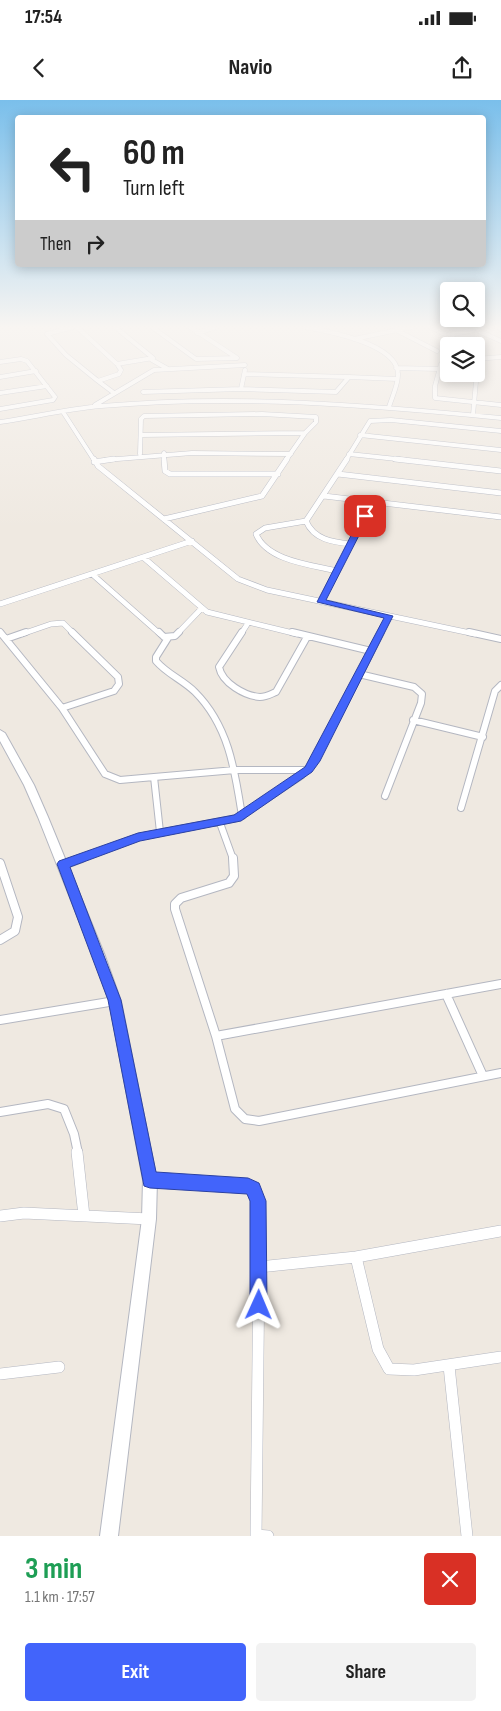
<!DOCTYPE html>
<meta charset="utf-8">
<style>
body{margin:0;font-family:"Sofia Sans Condensed",sans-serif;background:#f2f2f2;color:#222;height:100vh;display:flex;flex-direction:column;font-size:19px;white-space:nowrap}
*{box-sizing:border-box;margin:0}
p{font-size:16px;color:#767676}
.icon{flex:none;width:28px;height:28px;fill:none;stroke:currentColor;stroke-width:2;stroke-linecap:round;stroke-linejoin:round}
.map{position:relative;height:1436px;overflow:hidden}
.panel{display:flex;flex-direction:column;background:#fff;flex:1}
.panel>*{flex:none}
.banner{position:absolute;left:15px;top:15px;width:471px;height:152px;border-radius:5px;box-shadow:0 2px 12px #0003;background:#fff;color:#222;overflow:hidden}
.controls{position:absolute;left:440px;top:182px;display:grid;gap:10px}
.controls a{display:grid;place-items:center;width:45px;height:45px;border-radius:5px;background:#fff;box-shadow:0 2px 12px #0003;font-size:25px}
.pin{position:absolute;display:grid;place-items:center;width:42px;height:42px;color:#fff;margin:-21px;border-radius:10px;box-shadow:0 2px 8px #0006}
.me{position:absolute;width:55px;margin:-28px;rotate:1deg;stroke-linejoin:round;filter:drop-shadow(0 0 4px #0008)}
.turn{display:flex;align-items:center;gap:18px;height:105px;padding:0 25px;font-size:22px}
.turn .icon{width:65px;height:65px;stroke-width:2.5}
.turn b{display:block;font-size:35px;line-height:42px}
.then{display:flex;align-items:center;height:48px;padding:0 25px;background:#0003;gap:10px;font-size:19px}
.round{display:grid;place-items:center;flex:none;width:52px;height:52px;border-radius:5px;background:#f2f2f2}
.overview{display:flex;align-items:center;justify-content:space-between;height:85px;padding:0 25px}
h1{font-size:30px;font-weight:700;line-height:38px;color:#1e9e55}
.button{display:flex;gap:10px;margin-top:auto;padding:10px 25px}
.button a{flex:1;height:58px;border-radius:5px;background:#4264fb;color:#fff;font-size:20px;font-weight:700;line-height:58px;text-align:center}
.button a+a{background:#f2f2f2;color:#222}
.status{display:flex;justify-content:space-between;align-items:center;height:35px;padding:0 25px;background:#fff;direction:ltr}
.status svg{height:14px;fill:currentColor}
header{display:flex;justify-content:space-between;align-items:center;height:65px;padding:0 25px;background:#fff;font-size:22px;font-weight:700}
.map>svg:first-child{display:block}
</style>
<div class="status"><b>17:54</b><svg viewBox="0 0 49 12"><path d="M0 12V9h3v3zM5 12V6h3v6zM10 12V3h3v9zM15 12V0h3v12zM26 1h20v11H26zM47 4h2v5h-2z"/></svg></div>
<header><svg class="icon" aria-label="back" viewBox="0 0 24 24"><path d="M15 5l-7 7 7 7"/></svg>Navio<svg class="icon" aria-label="share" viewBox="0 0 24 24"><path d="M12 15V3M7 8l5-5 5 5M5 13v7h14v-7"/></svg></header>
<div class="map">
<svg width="501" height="1436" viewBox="0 0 501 1436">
<rect width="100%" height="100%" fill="#efe9e1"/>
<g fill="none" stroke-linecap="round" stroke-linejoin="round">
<g stroke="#b4b7c1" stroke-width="5">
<path id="street-far4" d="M 73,227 L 47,234 L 66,255 L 98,281 L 119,274 L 121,270 L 117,264 L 77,227
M 115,227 L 153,258 L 117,264
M 152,227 L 196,259 L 237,258
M 190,227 L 237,258
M 305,227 C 327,231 396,243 398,273 C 399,283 392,297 389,307
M 430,227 L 470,246
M 497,227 L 501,229
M 396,230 L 437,251
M 197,233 L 216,227
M 447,235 L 476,230 L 501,241
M 354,239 L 412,227
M 476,259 L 501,257
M 152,260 L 168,269
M 0,262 L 21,259 L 27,261 L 55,297 L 53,300 L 0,309
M 449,262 L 441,264 L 435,286 L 435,298 L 501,305
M 396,268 L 439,269
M 244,274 L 348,277
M 0,277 L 36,271
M 98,281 L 114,293
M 241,289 L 245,270
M 143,292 L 241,289 L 336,292 L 349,277 L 397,279
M 0,293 L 47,286
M 95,305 L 154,270 L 245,265
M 63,312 L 94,360
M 473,315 L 478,259
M 0,322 C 34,317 67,309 101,306 C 234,294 368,305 501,318
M 141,335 L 305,333
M 360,335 L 501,350
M 164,353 L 164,360
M 140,354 L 141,319 L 144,316 L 262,314 L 316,317 L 316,322 L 305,333 L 286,360
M 349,354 L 406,360
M 105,360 L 192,353 L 291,354
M 346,360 L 370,321 L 391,320 L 501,331"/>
</g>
<g stroke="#b4b7c1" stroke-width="6">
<path id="street-far3" d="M 94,359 L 98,366 L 238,479 L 267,490 L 475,534
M 164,359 L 165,371 L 170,374 L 278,374
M 395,359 L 501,371
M 94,362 L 114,359
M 338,374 L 501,393
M 324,396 L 501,417
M 164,419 L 262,396 L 287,359
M 306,421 C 314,440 333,442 351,444
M 144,458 L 207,512 L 297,534
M 337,471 C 312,465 267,461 256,434 L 265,428 L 306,421 L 347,359
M 92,474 L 160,534
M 321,502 L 372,402
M 0,504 L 192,441
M 0,532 L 1,534
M 22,534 L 51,524 L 63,523 L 74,534
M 177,534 L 201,509
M 241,534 L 248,523
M 380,534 L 389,516"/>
</g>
<g stroke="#b4b7c1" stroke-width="8">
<path id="street-far2" d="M 0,532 L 62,608 L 105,674 L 120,680 L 154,677 L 160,732
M 159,532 L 164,537 L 175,536 L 179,532
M 242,532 L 219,567 C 222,583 245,596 260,597 C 266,597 271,594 276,592 L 307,537
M 292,532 L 371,551
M 469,532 L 501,539
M 168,538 L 156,557 L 156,561 C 167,574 183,580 195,592 C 229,626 235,671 242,716
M 6,539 L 26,532
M 359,574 L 414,587 L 422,594 L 421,603 L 385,696
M 62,608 L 114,591 L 119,584 L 118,577 L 72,532
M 413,620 L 483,637
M 154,677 L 235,670 L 308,670
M 461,708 L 495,591 L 501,585
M 220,723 L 233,759
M 79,759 L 138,737 L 237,718 L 301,676 L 315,661 L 381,532"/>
</g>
<g stroke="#b4b7c1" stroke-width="10">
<path id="street-far1" d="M 233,758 L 234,776 L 229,783 L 181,798 L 175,804 L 175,809 L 216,936 L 235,1009 L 245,1019 L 259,1021 L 501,973
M 0,763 L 18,817 L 15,831 L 0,840
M 63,765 L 82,758
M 446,894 L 483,976
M 0,920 L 115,901
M 216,936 L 501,884
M 0,1012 L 48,1004 L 64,1009 L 74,1034 L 78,1053"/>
</g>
<g stroke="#b4b7c1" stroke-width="12">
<path id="street" d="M 77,1052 L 84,1116
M 150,1080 L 248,1086 L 256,1094 L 259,1167 L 256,1436
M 0,1116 L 24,1113 L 149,1119
M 356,1157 L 378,1249 L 389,1269 L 414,1270 L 501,1257
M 259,1167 L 356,1157 L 501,1131
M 449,1266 L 467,1436
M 0,1274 L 59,1267
M 256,1435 L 268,1436"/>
</g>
<g stroke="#b4b7c1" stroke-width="2">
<path id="secondary" d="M 0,630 L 5,633 L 34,685 L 48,717 L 105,856 L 121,901 L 157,1080 L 156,1119 L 118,1436 L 100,1436 L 142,1119 L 143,1080 L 109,901 L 93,856 L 38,717 L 24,685 L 0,641 Z"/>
</g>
<use href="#street-far4" stroke="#fff" stroke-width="4"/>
<use href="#street-far3" stroke="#fff" stroke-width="5"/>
<use href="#street-far2" stroke="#fff" stroke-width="6"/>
<use href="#street-far1" stroke="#fff" stroke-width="8"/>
<use href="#street" stroke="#fff" stroke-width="11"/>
<use href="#secondary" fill="#fff" fill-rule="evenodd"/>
</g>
<linearGradient id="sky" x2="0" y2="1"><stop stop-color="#7abfeb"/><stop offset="0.53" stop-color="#f8f5f2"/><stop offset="1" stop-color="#f8f5f2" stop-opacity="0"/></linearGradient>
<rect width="501" height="428" fill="url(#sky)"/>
<path fill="#4264fb" stroke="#2b41a3" d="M 365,414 L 369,416 L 326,500 L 393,516 L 320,661 L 312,672 L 241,721 L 140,741 L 70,767 L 121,900 L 156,1072 L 248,1078 L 259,1083 L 266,1101 L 267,1205 L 265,1212 L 259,1214 L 253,1212 L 250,1205 L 250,1101 L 247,1094 L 150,1088 L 144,1086 L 108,900 L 57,764 L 59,761 L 138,733 L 234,715 L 305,667 L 384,518 L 317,502 L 361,416 Z"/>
</svg>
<div class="controls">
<a><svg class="icon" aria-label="search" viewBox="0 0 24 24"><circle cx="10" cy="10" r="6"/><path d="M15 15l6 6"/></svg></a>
<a><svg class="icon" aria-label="layers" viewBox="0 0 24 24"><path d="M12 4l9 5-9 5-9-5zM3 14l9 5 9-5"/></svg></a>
</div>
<div class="pin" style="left:365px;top:416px;background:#d93025"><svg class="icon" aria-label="arrive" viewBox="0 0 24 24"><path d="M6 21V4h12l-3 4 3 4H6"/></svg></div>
<svg class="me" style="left:259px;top:1205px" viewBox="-20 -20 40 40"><path d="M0-17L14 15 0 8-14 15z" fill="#4264fb" stroke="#fff" stroke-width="4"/></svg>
<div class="banner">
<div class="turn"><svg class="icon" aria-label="left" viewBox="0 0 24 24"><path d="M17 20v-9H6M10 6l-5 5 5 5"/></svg><div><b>60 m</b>Turn left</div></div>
<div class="then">Then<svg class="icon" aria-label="right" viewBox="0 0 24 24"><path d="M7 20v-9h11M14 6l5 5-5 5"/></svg></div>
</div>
</div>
<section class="panel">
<div class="overview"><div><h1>3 min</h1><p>1.1 km · 17:57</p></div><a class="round" style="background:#d93025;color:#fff"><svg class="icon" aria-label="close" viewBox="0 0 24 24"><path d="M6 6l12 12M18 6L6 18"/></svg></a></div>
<div class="button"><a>Exit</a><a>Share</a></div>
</section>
